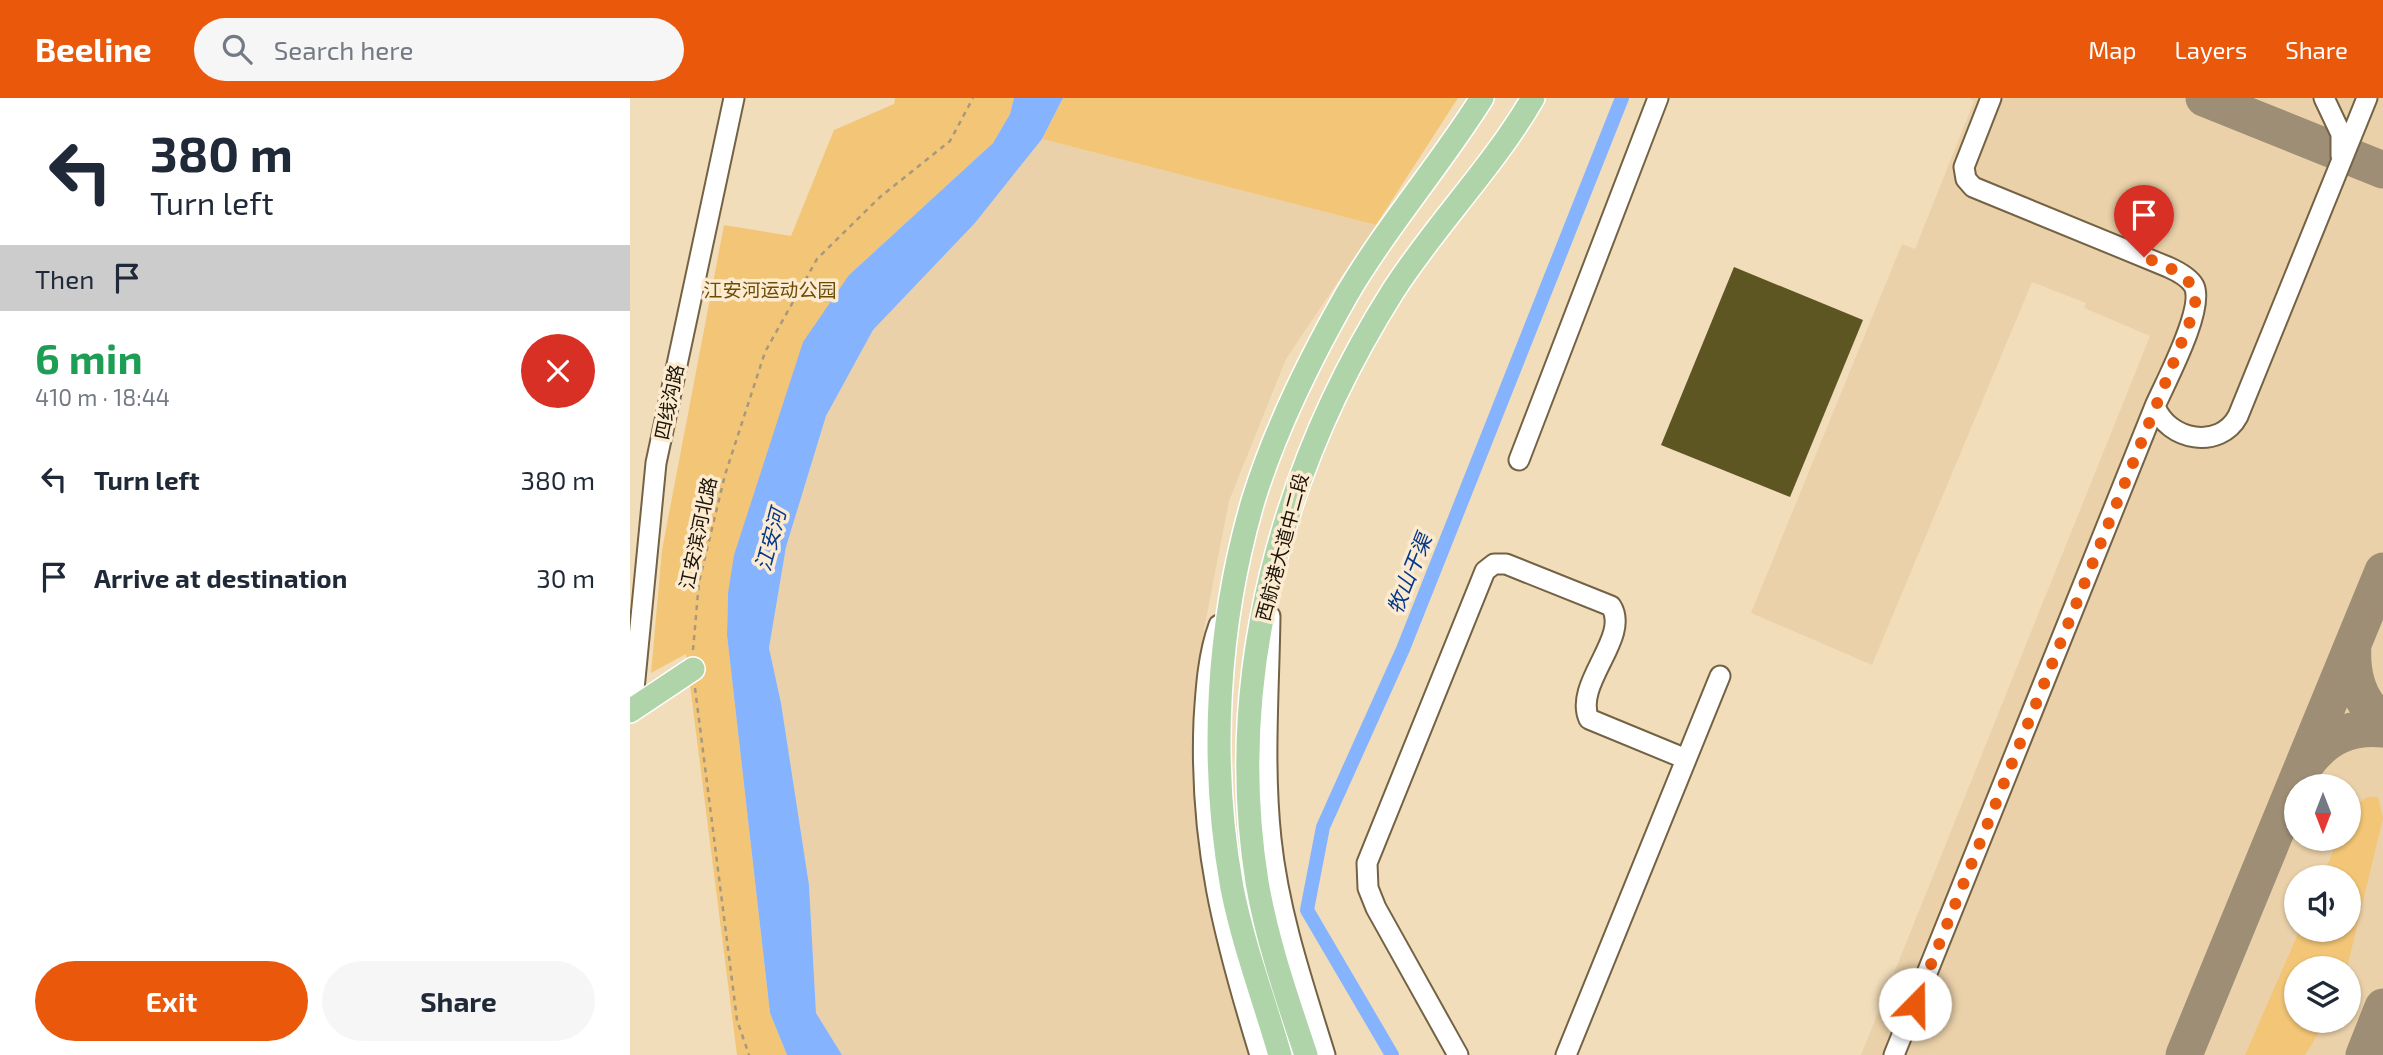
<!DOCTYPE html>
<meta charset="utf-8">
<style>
body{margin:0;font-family:"Exo 2","Noto Sans SC",sans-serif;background:#f6f6f7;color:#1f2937;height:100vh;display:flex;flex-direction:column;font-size:26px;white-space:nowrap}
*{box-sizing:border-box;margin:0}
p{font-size:23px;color:#747a83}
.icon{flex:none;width:38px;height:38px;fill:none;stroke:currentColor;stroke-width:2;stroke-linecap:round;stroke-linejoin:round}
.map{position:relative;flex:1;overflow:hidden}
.panel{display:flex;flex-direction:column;background:#fff;width:630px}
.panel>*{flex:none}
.guide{background:#fff;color:#1f2937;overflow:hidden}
.needle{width:46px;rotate:180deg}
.controls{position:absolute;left:1654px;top:676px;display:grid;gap:14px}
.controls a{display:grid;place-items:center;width:77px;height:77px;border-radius:50%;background:#fff;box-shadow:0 2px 5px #0004;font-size:35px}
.pin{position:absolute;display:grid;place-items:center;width:60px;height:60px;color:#fff;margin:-72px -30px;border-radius:50% 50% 50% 0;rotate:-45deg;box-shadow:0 0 7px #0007}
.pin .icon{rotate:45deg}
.me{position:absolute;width:77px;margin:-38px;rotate:22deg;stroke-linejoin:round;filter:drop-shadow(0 0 5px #0008)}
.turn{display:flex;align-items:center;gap:24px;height:147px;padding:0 35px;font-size:32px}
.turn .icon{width:91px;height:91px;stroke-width:2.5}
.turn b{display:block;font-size:49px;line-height:60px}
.then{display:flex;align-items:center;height:66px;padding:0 35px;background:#0003;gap:14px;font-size:26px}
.round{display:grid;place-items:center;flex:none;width:74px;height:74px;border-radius:37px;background:#f6f6f7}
.headline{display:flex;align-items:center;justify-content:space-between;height:119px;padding:0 35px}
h1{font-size:42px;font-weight:700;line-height:52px;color:#1e9e55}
.cta{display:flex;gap:14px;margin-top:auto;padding:14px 35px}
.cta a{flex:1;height:80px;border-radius:42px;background:#ea580c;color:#fff;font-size:28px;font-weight:700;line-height:80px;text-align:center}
.cta a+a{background:#f6f6f7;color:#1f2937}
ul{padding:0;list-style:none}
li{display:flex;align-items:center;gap:21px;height:98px;padding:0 35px}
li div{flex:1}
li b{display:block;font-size:26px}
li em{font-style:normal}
header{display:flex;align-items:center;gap:42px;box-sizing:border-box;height:98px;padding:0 35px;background:#ea580c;color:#fff}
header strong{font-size:33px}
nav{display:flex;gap:38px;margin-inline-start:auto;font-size:24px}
.search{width:490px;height:63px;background:#f6f6f7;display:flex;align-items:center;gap:18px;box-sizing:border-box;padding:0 24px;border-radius:38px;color:#747a83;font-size:26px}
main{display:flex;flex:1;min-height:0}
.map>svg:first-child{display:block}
</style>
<header>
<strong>Beeline</strong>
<div class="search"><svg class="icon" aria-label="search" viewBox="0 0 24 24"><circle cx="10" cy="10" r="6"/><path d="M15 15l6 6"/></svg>Search here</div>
<nav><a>Map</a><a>Layers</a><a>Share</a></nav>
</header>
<main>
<section class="panel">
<div class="guide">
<div class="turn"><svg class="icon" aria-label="left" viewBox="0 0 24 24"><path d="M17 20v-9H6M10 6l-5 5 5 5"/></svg><div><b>380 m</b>Turn left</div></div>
<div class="then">Then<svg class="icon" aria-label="arrive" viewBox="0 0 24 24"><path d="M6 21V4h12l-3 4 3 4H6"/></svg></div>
</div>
<div class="headline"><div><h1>6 min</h1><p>410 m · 18:44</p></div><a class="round" style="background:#d93025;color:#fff"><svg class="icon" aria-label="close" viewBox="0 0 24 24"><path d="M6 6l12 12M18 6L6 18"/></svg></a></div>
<ul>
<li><svg class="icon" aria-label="left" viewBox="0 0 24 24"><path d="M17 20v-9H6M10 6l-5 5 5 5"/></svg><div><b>Turn left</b></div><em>380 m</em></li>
<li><svg class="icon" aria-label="arrive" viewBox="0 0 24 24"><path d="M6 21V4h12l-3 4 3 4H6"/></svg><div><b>Arrive at destination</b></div><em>30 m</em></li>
</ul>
<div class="cta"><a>Exit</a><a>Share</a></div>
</section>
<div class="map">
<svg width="1753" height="957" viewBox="0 0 1753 957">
<rect width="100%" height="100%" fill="#f2ddbb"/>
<path fill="#ead1a9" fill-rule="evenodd" d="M 1339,0 L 1753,0 L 1753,957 L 1231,957 L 1520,238 L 1454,210 L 1456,205 L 1402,184 L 1242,567 L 1121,515 L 1272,146 L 1285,151 L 1344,3 ZM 1666,688 L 1718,688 L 1718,740 L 1666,740 ZM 1666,779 L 1718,779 L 1718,831 L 1666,831 ZM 1666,870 L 1718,870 L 1718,922 L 1666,922 Z
M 412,41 L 746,127 L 656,261 L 599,403 L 574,531 L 567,693 L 595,873 L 620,957 L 212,957 L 186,915 L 179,787 L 151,605 L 139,550 L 156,449 L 196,318 L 243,232 L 345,125 Z"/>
<path fill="#f3c677" d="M 265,0 L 384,0 L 380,16 L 363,45 L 219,177 L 98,495 L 97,537 L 140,915 L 157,957 L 107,957 L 56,556 L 21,575 L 32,452 L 94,127 L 161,138 L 204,32 L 264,6 Z
M 433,0 L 828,0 L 746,127 L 412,41 Z
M 1737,699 L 1748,699 L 1753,720 L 1717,870 L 1666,870 L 1666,922 L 1697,922 L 1675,957 L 1615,957 L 1670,831 L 1718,831 L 1718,779 L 1692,779 L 1709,740 L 1718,740 C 1718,719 1720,711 1737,699 Z"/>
<path fill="#86b3fd" d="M 384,0 L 433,0 L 412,41 L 345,125 L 243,232 L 196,318 L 156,449 L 139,550 L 151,605 L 179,787 L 186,915 L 212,957 L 157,957 L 140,915 L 97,537 L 98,495 L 104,457 L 173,244 L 219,177 L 363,45 L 380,16 Z"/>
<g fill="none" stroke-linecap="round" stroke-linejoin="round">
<path stroke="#86b3fd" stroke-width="14" d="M 762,957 L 677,812 L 693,729 L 773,551 L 992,0"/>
<path stroke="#9e8e75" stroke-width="37" d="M 1574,0 L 1753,72
M 1723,546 C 1721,576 1728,605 1753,623
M 1676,666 C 1696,639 1720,628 1753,631
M 1554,957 L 1753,473
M 1734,957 L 1753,909"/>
</g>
<path fill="#5d5522" d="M 1104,169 L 1233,222 L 1160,399 L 1031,347 Z"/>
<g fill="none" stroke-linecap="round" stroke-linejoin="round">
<g stroke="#746244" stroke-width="23">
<path id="minor" d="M 1361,0 L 1334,69 L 1336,81 L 1343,89 L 1538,169 C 1547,173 1559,179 1564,188 C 1575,211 1535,285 1525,308 C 1538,343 1590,352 1608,318 L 1737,0
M 1694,0 L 1711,36 L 1711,58
M 889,362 L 1028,0
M 640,518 C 639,592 633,666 641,741 C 649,816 673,886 695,957
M 589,527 C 578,557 576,590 574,622 C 569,746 594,840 630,957
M 2,612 L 26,365 L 104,0
M 828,957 L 746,810 L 738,790 L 737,765 L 855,473 L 864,466 L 876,466 L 981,508 C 1001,539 943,586 959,621 L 1056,661
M 936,957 L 1090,578
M 1264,957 L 1525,308"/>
</g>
<g stroke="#fff" stroke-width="26">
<path id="major" d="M 0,613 L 63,571
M 650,957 C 634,902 613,846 602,790 C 579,663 587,526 623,403 C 645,331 680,261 717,196 C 757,128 810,67 852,0
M 676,957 C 657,900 637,843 627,784 C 594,578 653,367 763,193 C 806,126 863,69 903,0"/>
</g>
<path stroke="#a8987d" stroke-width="2.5" stroke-dasharray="5 5" stroke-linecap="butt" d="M 63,552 L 69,484 L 95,377 L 135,254 L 187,161 L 250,99 L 320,43 L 343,0
M 65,590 L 107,922 L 119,957"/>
<use href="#minor" stroke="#fff" stroke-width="19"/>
<use href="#major" stroke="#b0d4a9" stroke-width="23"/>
</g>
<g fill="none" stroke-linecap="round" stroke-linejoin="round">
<path stroke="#ea580c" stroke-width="12" stroke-dasharray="0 21.6" d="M 1285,906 L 1563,216 C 1574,180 1542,171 1514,159"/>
</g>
<g text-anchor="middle" stroke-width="7" stroke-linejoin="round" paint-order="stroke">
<g font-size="19" fill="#6c4c05" stroke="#fcebd0">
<text x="140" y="199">江安河运动公园</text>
</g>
<g font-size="19" fill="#191206" stroke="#fcebd0">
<text transform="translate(39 304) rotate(-78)" y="7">四线沟路</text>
<text transform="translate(68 435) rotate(-78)" y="7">江安滨河北路</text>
<text transform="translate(652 449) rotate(-75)" y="7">西航港大道中二段</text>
</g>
<g font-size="21" font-style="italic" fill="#04388c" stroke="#fcebd0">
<text transform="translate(141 442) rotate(-75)" y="7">江安河</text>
<text transform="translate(780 476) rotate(-68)" y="7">牧山干渠</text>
</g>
</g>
</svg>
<div class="controls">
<a><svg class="needle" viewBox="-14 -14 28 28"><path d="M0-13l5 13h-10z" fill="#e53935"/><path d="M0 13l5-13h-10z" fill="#747a83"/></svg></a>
<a><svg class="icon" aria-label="sound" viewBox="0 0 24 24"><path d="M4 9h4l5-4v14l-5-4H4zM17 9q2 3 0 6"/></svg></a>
<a><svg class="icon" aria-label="layers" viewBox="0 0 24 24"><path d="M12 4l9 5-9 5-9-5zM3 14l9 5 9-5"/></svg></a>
</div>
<div class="pin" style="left:1514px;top:159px;background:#d93025"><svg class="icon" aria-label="arrive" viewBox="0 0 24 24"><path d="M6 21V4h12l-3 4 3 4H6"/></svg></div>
<svg class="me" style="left:1285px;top:906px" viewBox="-20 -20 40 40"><circle r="19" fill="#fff"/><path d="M0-13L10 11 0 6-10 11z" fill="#ea580c"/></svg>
</div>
</main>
